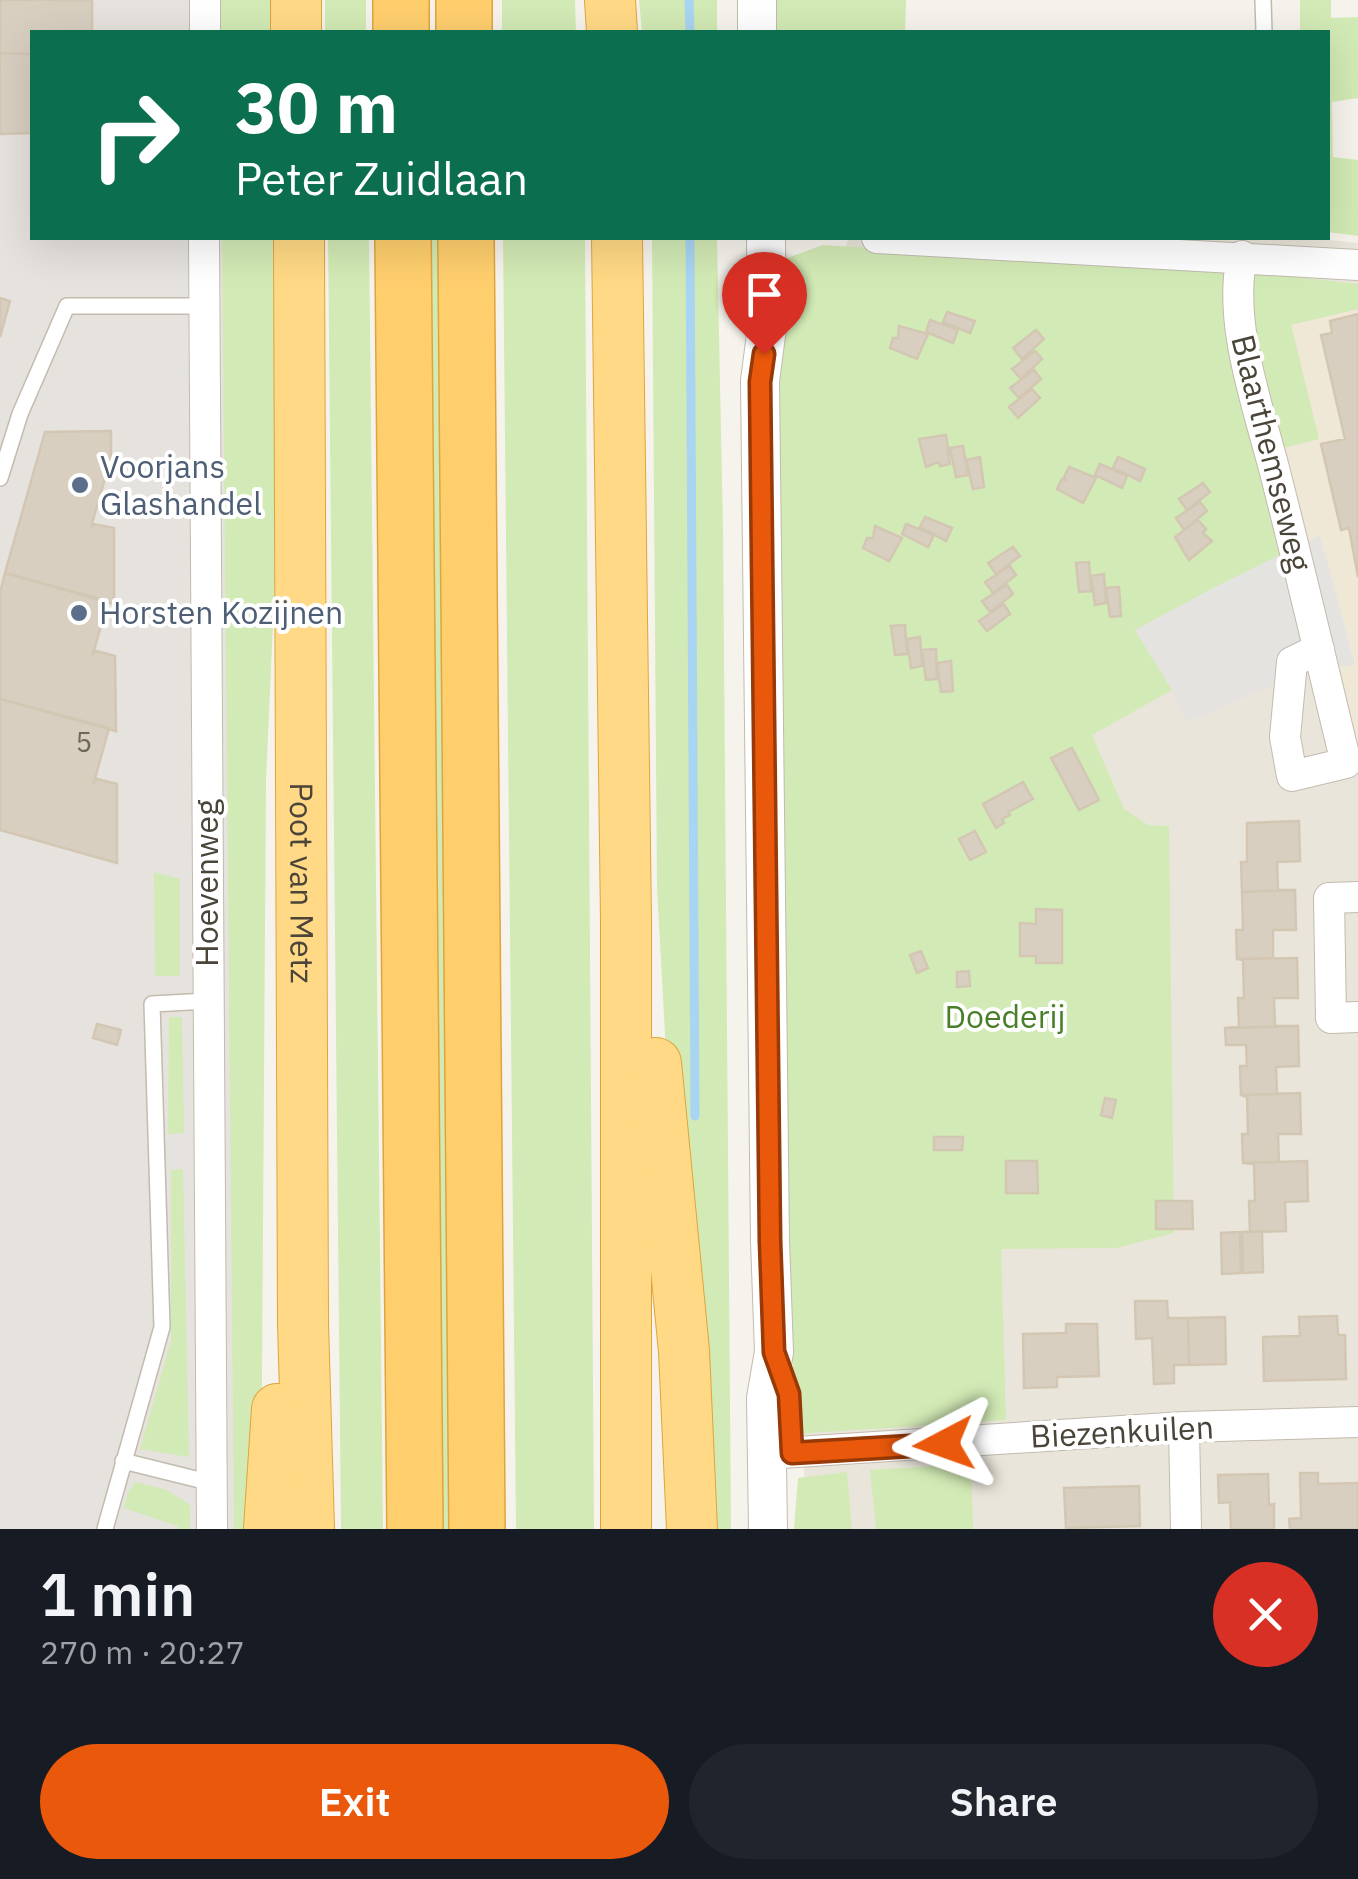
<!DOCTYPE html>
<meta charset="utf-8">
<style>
body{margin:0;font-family:"IBM Plex Sans",sans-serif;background:#20242c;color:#f1f3f6;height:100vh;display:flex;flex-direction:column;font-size:38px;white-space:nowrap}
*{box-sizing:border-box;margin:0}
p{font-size:32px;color:#9ea1a6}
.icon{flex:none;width:55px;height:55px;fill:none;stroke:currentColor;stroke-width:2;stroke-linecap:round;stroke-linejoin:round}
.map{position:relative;height:1529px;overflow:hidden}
.side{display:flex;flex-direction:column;background:#171b24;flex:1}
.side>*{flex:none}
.guide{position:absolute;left:30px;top:30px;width:1300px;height:210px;border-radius:0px;box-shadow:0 10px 40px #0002;background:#0b6e4f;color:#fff;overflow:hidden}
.pin{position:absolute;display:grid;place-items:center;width:85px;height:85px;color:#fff;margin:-102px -42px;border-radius:50% 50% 50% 0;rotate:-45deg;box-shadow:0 0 10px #0007}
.pin .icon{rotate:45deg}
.me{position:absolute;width:110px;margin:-55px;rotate:266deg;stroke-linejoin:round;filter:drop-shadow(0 0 8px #0008)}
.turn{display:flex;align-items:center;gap:35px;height:210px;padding:0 40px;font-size:45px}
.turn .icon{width:130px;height:130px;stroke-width:2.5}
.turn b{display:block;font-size:70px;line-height:85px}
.round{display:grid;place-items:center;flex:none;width:105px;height:105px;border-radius:52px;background:#20242c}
.headline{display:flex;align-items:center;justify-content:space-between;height:170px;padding:0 40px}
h1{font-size:60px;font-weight:600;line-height:75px}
.primary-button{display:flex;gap:20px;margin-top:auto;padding:20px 40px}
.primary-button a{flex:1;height:115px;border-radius:60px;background:#ea580c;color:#fff;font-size:40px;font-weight:600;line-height:115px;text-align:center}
.primary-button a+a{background:#20242c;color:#f1f3f6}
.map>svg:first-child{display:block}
</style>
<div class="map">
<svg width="1358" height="1529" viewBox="0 0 1358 1529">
<rect width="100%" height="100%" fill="#f6f3ec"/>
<path fill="#eae5da" d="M 849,238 L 1310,238 L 1358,243 L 1358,1529 L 804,1529 L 808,340 Z"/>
<path fill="#e6e2dd" d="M 0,0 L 230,0 L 231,32 L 32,32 L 32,238 L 233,238 L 247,1529 L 0,1529 Z"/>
<path fill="#efe8d6" d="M 1358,309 L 1358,751 L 1283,448 L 1319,439 L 1291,324 Z"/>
<path fill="#d2eab5" d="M 220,0 L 278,0 L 278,32 L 220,32 Z
M 325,0 L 366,0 L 366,32 L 325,32 Z
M 502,0 L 575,0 L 576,32 L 502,32 Z
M 639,0 L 717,0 L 717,32 L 642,32 Z
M 773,0 L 906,0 L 905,32 L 773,32 Z
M 1300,0 L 1331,0 L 1331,18 L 1358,17 L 1358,98 L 1332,102 L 1333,157 L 1358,160 L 1358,236 L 1328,232 L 1328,32 L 1300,32 Z
M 222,238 L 280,238 L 278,514 L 266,780 L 261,1529 L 234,1529 Z
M 328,238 L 369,238 L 383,1529 L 341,1529 Z
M 425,238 L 449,238 L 456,1529 L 432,1529 Z
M 503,238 L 585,238 L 594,1529 L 516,1529 Z
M 652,238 L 717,238 L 723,528 L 731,1529 L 700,1529 L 670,1126 L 657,887 Z
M 823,245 L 1226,271 L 1225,321 L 1279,556 L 1136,630 L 1172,690 L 1092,735 L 1124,809 L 1148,825 L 1169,826 L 1174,1233 L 1116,1248 L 1001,1249 L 1006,1420 L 796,1434 L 784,1168 L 776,262 Z
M 1252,272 L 1358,284 L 1358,309 L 1291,325 L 1319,439 L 1283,448 L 1244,285 Z
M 154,872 L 180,879 L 180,976 L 155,976 Z
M 169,1017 L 182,1017 L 184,1133 L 168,1134 Z
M 183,1169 L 189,1457 L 140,1449 L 171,1341 L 171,1170 Z
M 971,1464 L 973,1529 L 876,1529 L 870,1470 Z
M 847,1472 L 852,1529 L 794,1529 L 798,1478 Z
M 135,1482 L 167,1490 L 190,1505 L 190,1529 L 178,1529 L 178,1526 L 124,1508 L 128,1492 Z"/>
<path fill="#e5e3e0" d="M 1320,535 L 1355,665 L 1311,669 L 1187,722 L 1172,690 L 1135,630 L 1213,588 Z"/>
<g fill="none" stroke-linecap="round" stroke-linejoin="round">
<path stroke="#a9d4f2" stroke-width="9" d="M 689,0 L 690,32
M 690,238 L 695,1116"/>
</g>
<path fill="#d8cfc1" stroke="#d3c7b4" stroke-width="2.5" d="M 0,0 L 92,0 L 92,31 L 32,32 L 32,54 L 0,53 Z
M 0,53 L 32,54 L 32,133 L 0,134 Z
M 0,298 L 10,301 L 0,337 Z
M 947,312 L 975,321 L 970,333 L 943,322 Z
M 1358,314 L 1358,577 L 1349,528 L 1341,530 L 1321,444 L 1345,439 L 1321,335 L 1332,333 L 1330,321 Z
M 930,320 L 958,330 L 953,343 L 926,332 Z
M 899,326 L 928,334 L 917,359 L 890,348 L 893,338 L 898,338 Z
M 1036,330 L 1044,339 L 1022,359 L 1013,348 Z
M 1035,351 L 1042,359 L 1021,379 L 1012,369 Z
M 1034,370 L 1041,379 L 1019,398 L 1010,388 Z
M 1032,389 L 1040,398 L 1018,418 L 1009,407 Z
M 111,431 L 111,477 L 106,475 L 91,527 L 94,524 L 114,528 L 114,604 L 5,573 L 45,432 Z
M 946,435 L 950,464 L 940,466 L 938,462 L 926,467 L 919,439 Z
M 963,446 L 968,475 L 956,477 L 950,448 Z
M 980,457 L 984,487 L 973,489 L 966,460 Z
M 1118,457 L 1145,469 L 1140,481 L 1113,468 Z
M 1100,464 L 1127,476 L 1122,488 L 1095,475 Z
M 1069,467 L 1096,478 L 1083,503 L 1057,489 L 1062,479 L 1066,480 L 1064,477 Z
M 1203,483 L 1210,492 L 1187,510 L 1179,499 Z
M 1200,502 L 1207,511 L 1184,530 L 1176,518 Z
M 925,517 L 952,528 L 946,541 L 920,527 Z
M 1196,521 L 1199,521 L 1206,529 L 1203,533 L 1212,541 L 1189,560 L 1175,537 Z
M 906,524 L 934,535 L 928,547 L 902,534 Z
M 875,526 L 902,538 L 889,561 L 863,548 L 867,538 L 873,538 Z
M 1013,547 L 1020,556 L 996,574 L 988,563 Z
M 1089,562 L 1091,591 L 1079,592 L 1076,563 Z
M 1010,566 L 1016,575 L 993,593 L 985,582 Z
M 5,573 L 108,601 L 93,654 L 96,651 L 115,656 L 116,731 L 0,699 L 0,593 Z
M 1104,574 L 1106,603 L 1095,605 L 1091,576 Z
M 1007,585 L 1013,594 L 990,612 L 982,601 Z
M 1119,587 L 1121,616 L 1110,617 L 1106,588 Z
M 1004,604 L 1010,614 L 987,631 L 979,621 Z
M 905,625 L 907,654 L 895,655 L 891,626 Z
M 920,637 L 922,666 L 911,668 L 907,639 Z
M 936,649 L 937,679 L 926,680 L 922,650 Z
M 951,661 L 953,691 L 941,692 L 937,663 Z
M 0,699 L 109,728 L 94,782 L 97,779 L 117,784 L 117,863 L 0,830 Z
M 1072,748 L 1099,800 L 1079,810 L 1051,758 Z
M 1023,782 L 1033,799 L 1008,812 L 1010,815 L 1002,819 L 1004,823 L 996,828 L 983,804 Z
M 1299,821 L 1300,861 L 1277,862 L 1278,890 L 1295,890 L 1242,892 L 1241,862 L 1247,862 L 1247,823 Z
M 975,831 L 986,852 L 970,860 L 959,839 Z
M 1295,890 L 1296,930 L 1273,930 L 1273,958 L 1237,959 L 1236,930 L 1243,930 L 1242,892 Z
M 1036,909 L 1062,910 L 1062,963 L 1036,963 L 1036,956 L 1020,956 L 1020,923 L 1036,924 Z
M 921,951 L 928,968 L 917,973 L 910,955 Z
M 1297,958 L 1298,998 L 1274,998 L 1275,1026 L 1298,1026 L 1225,1028 L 1239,1027 L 1238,998 L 1244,998 L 1243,960 L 1237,959 Z
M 969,971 L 970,986 L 957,987 L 957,972 Z
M 97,1024 L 121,1030 L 117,1045 L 93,1038 Z
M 1298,1026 L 1299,1066 L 1276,1067 L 1277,1094 L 1241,1095 L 1240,1066 L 1247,1066 L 1246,1045 L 1226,1045 L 1225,1028 Z
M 1300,1093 L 1301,1134 L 1278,1134 L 1279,1162 L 1243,1163 L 1242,1134 L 1248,1134 L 1247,1097 L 1241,1095 Z
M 1105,1098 L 1116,1100 L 1112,1118 L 1101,1115 Z
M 934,1137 L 963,1137 L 962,1150 L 934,1150 Z
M 1006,1161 L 1037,1161 L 1038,1193 L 1006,1193 Z
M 1307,1161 L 1308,1201 L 1285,1202 L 1286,1231 L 1250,1232 L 1249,1201 L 1255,1201 L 1254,1164 L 1243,1163 Z
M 1156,1201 L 1192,1201 L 1193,1229 L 1156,1229 Z
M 1262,1231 L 1263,1272 L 1243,1273 L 1242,1232 Z
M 1240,1232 L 1241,1273 L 1222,1274 L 1221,1233 Z
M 1135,1301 L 1167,1301 L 1168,1318 L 1188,1318 L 1189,1365 L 1174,1365 L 1174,1383 L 1154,1384 L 1152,1338 L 1136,1339 Z
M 1337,1316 L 1338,1335 L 1345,1335 L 1346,1379 L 1264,1381 L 1263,1337 L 1300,1336 L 1299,1317 Z
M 1225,1317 L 1226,1364 L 1189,1365 L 1188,1318 Z
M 1066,1324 L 1097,1324 L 1099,1376 L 1057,1377 L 1057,1387 L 1024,1388 L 1023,1334 L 1066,1333 Z
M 1300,1473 L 1318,1473 L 1318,1484 L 1358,1483 L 1358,1529 L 1290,1529 L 1289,1519 L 1301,1518 Z
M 1268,1474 L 1269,1505 L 1274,1504 L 1274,1529 L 1231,1529 L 1230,1502 L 1219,1503 L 1218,1475 Z
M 1139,1486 L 1140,1526 L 1066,1528 L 1064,1488 Z"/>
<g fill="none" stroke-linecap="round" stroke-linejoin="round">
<g stroke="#c2bbae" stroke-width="18">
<path id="service" d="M 1263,0 L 1264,32
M 0,478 L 20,414 L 67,306 L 203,306
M 123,1461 L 212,1483
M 105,1529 L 162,1327 L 152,1004 L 208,1001"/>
</g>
<g stroke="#c2bbae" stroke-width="32">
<path id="minor" d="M 205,32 L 205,0
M 204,238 L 212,1529
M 877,238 L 1358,265
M 1242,256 C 1227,326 1260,411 1277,480 C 1301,574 1323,668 1346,763 L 1292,776 L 1285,737 L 1292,662 L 1319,649
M 1358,897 L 1329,898 L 1331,1018 L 1358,1017
M 1184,1427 L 1186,1529
M 766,1454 L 1184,1427 L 1358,1422"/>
</g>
<g stroke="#c2bbae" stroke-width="40">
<path id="tertiary" d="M 757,0 L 757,32
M 766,238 L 767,327 L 760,381 L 770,1241 L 774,1352 L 766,1398 L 768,1529"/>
</g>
<g stroke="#e0a43c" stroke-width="52">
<g id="trunk">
<path d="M 296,0 L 296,32"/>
<path d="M 610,0 L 612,32"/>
<path id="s1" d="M 299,238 L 303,1323 L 309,1529"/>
<path d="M 617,238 L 626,921 L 626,1529"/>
<path d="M 656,1063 L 684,1351 L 692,1529"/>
<path d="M 269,1529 L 277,1409"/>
</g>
</g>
<g stroke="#e0a43c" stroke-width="58">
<path id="motorway" d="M 401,0 L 401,32
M 464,0 L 464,32
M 403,238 L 415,1529
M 466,238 L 477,1529"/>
</g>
<use href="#service" stroke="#fff" stroke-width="15"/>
<use href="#minor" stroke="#fff" stroke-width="30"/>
<use href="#tertiary" stroke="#fff" stroke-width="38"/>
<use href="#trunk" stroke="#ffd985" stroke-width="50"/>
<use href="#motorway" stroke="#ffcf6e" stroke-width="55"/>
</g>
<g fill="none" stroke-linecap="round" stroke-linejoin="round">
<g stroke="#983908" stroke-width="25">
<path id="route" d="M 764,354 L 760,382 L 770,1241 L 774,1352 L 789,1394 L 792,1453 L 944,1444"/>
</g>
<use href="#route" stroke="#ea580c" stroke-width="18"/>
</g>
<g fill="#5c6f8a" stroke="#fff" stroke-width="4">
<circle cx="80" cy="485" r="10"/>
<circle cx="79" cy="613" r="10"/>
</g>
<g text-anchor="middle" stroke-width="8" stroke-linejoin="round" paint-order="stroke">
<g font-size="28" fill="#6e675b">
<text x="84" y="752">5</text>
</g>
<g font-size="32" fill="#4b4439" stroke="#fff">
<text transform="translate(1271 453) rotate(76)" y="11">Blaarthemseweg</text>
<text transform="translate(207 883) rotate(-90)" y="11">Hoevenweg</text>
<text dy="11" stroke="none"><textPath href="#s1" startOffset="645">Poot van Metz</textPath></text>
<text transform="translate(1122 1432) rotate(-3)" y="11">Biezenkuilen</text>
</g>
<g font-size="32" fill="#4e5e75" stroke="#fff" text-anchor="start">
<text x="100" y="478">Voorjans<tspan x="100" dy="37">Glashandel</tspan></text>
<text x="99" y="624">Horsten Kozijnen</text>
</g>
<g font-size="32" fill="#4a7f2a" stroke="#fff">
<text x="1005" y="1028">Doederij</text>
</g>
</g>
</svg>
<div class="pin" style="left:764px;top:354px;background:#d93025"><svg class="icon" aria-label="arrive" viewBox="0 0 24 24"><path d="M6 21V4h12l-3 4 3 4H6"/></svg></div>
<svg class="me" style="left:944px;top:1444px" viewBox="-20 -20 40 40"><path d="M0-17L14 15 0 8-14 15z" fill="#ea580c" stroke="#fff" stroke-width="4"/></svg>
<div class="guide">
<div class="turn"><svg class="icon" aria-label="right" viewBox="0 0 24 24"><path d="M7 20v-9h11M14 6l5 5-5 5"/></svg><div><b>30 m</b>Peter Zuidlaan</div></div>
</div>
</div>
<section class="side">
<div class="headline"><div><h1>1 min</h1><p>270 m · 20:27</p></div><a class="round" style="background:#d93025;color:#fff"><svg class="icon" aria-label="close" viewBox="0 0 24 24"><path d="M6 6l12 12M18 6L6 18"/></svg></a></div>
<div class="primary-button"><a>Exit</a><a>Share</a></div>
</section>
